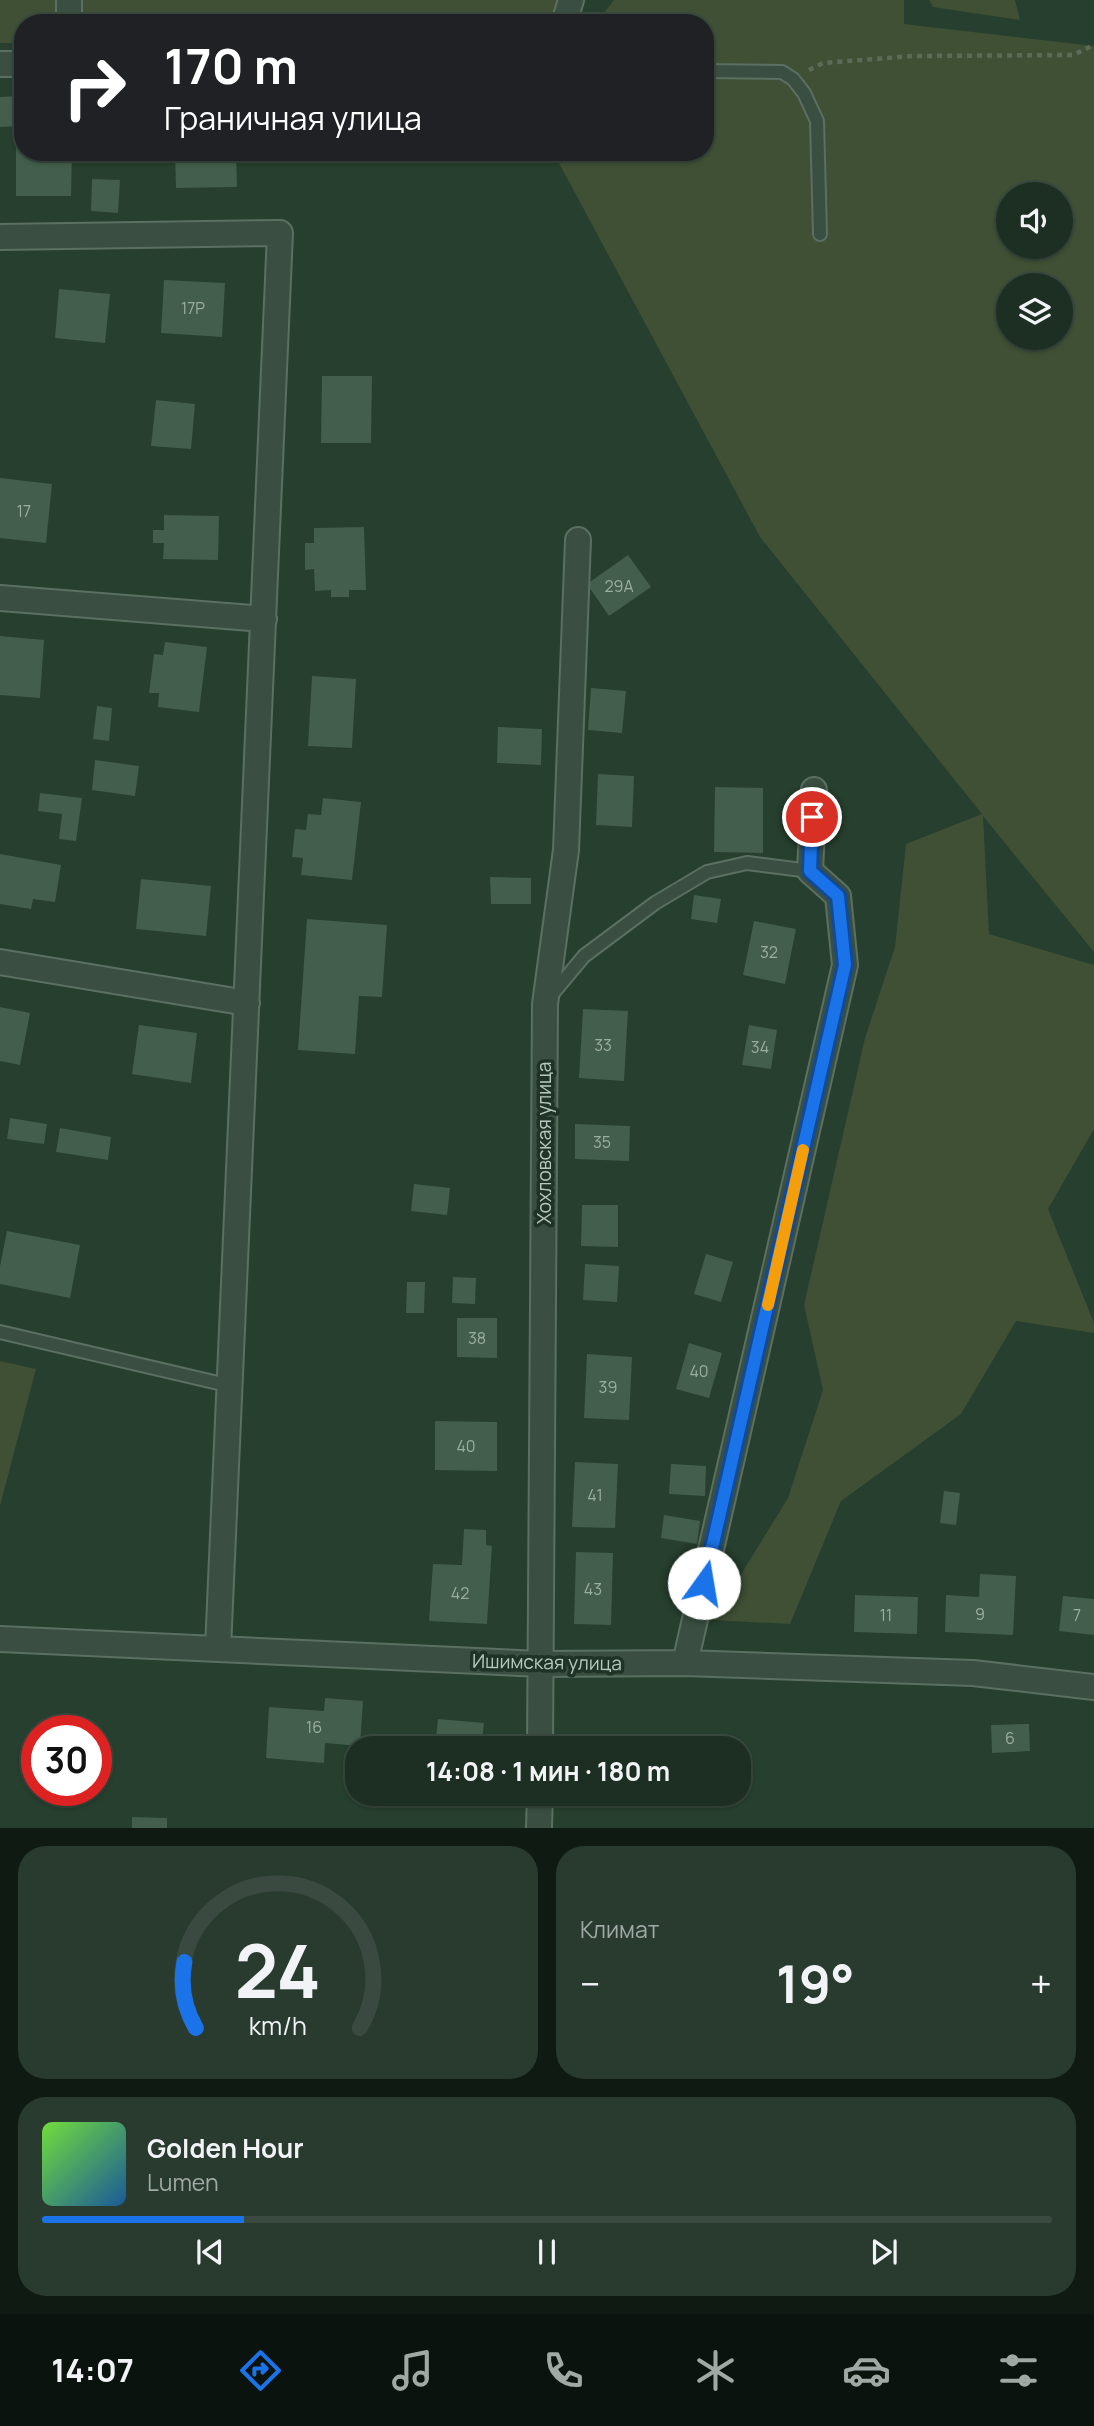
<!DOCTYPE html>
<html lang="ru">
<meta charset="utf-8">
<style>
body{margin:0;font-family:Manrope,sans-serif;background:#293b2f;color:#f1f3f6;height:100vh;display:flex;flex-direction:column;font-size:26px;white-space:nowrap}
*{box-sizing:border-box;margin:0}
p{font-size:23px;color:#a0a9a5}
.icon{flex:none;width:38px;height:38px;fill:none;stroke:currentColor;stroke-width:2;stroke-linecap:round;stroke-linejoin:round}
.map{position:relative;height:1828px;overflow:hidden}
.sheet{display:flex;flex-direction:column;gap:18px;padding:18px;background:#0f1a13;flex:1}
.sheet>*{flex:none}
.banner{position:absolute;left:14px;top:14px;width:700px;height:147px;border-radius:28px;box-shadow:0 2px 5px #0004,0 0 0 2px #3a4a40;background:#202124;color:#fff;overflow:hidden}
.fabs{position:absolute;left:996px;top:182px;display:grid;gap:14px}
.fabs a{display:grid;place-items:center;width:77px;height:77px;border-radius:50%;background:#1c2f22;box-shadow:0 2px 5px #0004,0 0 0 2px #3a4a40;font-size:35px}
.speed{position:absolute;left:21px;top:1715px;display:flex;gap:14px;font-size:35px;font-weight:700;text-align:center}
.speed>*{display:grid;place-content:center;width:91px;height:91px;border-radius:50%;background:#1c2f22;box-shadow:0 2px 5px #0004,0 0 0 2px #3a4a40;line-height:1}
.speed .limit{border:10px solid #d22;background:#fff;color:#111}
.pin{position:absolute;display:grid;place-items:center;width:60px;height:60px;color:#fff;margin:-30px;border:4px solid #fff;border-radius:50%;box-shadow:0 2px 7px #0007}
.me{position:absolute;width:77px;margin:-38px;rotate:13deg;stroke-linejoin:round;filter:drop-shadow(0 0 5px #0008)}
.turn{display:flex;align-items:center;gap:24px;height:147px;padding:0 35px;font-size:32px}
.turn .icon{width:91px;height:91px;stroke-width:2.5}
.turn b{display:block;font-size:49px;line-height:60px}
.big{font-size:52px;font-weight:700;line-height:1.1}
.sheet .tile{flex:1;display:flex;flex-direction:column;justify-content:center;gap:10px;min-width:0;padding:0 24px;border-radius:28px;background:#293b2f}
.sheet .dial{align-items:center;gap:0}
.dial svg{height:182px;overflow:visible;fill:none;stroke:#3a4a40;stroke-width:7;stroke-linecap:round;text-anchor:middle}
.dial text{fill:#f1f3f6;stroke:none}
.song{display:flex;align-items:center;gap:21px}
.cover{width:84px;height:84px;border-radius:10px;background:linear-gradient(135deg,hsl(100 70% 55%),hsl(210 70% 35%))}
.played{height:7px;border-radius:4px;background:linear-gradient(90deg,#1a73e8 20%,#3a4a40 20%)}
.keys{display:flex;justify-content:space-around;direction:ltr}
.heat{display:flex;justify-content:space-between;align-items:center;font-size:38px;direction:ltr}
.sheet .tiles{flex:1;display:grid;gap:18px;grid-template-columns:1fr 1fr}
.tile:last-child{grid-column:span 2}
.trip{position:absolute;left:345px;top:1736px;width:406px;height:70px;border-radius:28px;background:#1c2f22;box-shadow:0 2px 5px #0004,0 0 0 2px #3a4a40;font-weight:700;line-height:70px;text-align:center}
.menu{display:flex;height:112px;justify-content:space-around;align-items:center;background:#0b130e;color:#a0a9a5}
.menu .icon{width:49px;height:49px}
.menu .current{color:#1a73e8}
.menu b{font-size:32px;color:#f1f3f6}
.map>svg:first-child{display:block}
.green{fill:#3f5035;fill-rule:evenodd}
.building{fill:#435e4c}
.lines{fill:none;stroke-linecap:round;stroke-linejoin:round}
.lane-casing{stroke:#5b6f62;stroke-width:16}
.street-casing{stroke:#5b6f62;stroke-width:28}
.path{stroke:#5a6c58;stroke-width:4.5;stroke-dasharray:5 5;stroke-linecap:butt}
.lane{stroke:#3a4f41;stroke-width:12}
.street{stroke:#3a4f41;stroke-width:24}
.route-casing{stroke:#114b97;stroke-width:18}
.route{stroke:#1a73e8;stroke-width:12}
.slow{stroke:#f59e0b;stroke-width:12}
.labels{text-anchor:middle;stroke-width:7;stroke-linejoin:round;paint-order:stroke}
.number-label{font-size:16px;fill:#9aaea2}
.street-label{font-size:19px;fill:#b7c9be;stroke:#1f3426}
</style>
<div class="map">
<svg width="1094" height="1828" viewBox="0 0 1094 1828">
<rect width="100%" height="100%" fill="#263f2e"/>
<path class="green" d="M 0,0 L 570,0 L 560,23 L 23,23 L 23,43 L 0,43 Z
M 614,0 L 904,0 L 904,24 L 1094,46 L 1094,952 L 983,816 L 989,934 L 1094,965 L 1094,1129 L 1048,1209 L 1094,1323 L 1094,1333 L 1016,1321 L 961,1414 L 841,1501 L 790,1624 L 713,1620 L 788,1498 L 823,1390 L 804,1305 L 865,1038 L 895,947 L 906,844 L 982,814 L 760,537 L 553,152 L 705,152 L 705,23 L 596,23 ZM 1008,194 L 1060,194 L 1060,247 L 1008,247 ZM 1008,285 L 1060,285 L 1060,338 L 1008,338 Z
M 929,0 L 1015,0 L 1020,20 L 933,7 Z
M 0,1361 L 36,1369 L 0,1506 Z"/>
<path class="building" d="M 20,96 L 21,126 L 0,127 L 0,97 Z
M 16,142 L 23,142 L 23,152 L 72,152 L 71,196 L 16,196 Z
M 175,152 L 236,152 L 237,187 L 176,188 Z
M 92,179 L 120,180 L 118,213 L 91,211 Z
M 164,280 L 225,283 L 222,337 L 161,333 Z
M 59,289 L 110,294 L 105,343 L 55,338 Z
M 322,376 L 372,376 L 371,443 L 321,443 Z
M 156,400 L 195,404 L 191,449 L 151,446 Z
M 0,478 L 52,484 L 46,543 L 0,538 Z
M 164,515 L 219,516 L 218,560 L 163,559 L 164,543 L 153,543 L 153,530 L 164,530 Z
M 364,527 L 366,590 L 349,590 L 349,597 L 331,597 L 331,590 L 315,591 L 314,569 L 305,570 L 305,543 L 314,543 L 314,528 Z
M 628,555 L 651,587 L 609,616 L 587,584 Z
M 0,636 L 44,640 L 40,698 L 0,695 Z
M 165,642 L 207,647 L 199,712 L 158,707 L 159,693 L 149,693 L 154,654 L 163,655 Z
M 312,676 L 356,679 L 352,748 L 308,746 Z
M 591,688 L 626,691 L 622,733 L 588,730 Z
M 97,706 L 112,708 L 109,741 L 93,739 Z
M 498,727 L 542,729 L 541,765 L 497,763 Z
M 95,760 L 139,766 L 135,796 L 92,790 Z
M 598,774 L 634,776 L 632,827 L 596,825 Z
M 715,787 L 763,788 L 763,853 L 714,852 Z
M 40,793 L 82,798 L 76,841 L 59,839 L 62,814 L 38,811 Z
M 323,798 L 361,802 L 352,880 L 301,875 L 303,858 L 292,857 L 295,829 L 306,830 L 308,814 L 321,815 Z
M 0,854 L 61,865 L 55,902 L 33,899 L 31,909 L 0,904 Z
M 490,877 L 531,878 L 531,904 L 491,904 Z
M 141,879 L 211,886 L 206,936 L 136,929 Z
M 694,895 L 721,899 L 717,923 L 691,919 Z
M 307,919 L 387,925 L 382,997 L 359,996 L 355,1054 L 298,1050 Z
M 754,921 L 796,929 L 785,984 L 743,975 Z
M 0,1007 L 30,1013 L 20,1065 L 0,1061 Z
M 583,1009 L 628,1011 L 624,1081 L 579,1078 Z
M 139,1025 L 197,1033 L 191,1083 L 132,1074 Z
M 749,1025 L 777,1030 L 771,1069 L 742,1065 Z
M 10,1118 L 47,1124 L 44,1144 L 7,1139 Z
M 575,1124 L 630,1126 L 629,1161 L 575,1159 Z
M 60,1128 L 111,1137 L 108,1160 L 56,1152 Z
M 414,1184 L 450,1188 L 447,1215 L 411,1211 Z
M 582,1205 L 618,1205 L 618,1247 L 581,1246 Z
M 7,1231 L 80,1245 L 70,1298 L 0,1284 L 0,1266 Z
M 706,1254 L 733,1262 L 721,1302 L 694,1294 Z
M 585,1264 L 619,1266 L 617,1302 L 583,1300 Z
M 453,1277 L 476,1278 L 475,1304 L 452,1303 Z
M 407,1282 L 425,1282 L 424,1313 L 406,1313 Z
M 457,1318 L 497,1318 L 497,1358 L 457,1357 Z
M 689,1343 L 722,1353 L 709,1398 L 676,1389 Z
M 587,1354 L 632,1357 L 629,1420 L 584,1418 Z
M 435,1421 L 497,1422 L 497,1471 L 435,1470 Z
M 575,1462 L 618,1464 L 615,1528 L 572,1527 Z
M 671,1464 L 706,1466 L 705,1496 L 669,1494 Z
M 944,1491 L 960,1493 L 956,1525 L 940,1523 Z
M 664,1515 L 700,1521 L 697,1544 L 661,1538 Z
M 464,1529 L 486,1530 L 486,1545 L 492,1546 L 487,1624 L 429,1621 L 433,1564 L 462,1565 Z
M 576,1552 L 613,1553 L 611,1625 L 574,1624 Z
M 980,1574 L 1016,1576 L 1013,1635 L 945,1632 L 946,1595 L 979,1597 Z
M 855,1595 L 918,1597 L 917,1634 L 854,1632 Z
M 1063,1596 L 1094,1599 L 1094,1635 L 1059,1631 Z
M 325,1698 L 363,1701 L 360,1746 L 325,1743 L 324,1763 L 266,1758 L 269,1707 L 324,1711 Z
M 438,1719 L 484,1723 L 481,1748 L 435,1748 Z
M 1029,1724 L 1030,1751 L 992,1753 L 991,1725 Z
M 132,1817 L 167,1818 L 167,1828 L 132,1828 Z"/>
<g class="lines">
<g class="lane-casing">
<path id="lane" d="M 705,71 L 782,72 L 793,79 L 804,93 L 817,121 L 820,234
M 549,998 L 584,956 L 655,903 L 707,872 L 747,863 L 810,871
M 0,1332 L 231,1386"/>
</g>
<g class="street-casing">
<path id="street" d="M 69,23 L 69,0
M 564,23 L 571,0
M 0,64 L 23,64
M 0,237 L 280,233 L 218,1649
M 0,598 L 264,619
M 0,962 L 247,1003
M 0,1639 L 541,1664 L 685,1663 L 973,1673 L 1094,1687
M 685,1663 L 845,965 L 838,896 L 810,871 L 814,790
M 540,1748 L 545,1004 L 566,850 L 578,540
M 539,1828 L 540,1794"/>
</g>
<path class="path" d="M 809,70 L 823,63 L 913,56 L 1073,55 L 1094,45"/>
<use href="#lane" class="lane"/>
<use href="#street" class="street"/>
</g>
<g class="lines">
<g class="route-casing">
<path id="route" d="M 704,1583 L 845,965 L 838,896 L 810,871 L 812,817"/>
</g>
<use href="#route" class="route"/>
<path class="slow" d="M 768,1305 L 803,1150"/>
</g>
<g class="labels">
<g class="number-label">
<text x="193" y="314">17Р</text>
<text x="24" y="517">17</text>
<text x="619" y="592">29А</text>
<text x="769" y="958">32</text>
<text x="603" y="1051">33</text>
<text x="760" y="1053">34</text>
<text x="602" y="1148">35</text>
<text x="477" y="1344">38</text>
<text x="699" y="1377">40</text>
<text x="608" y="1393">39</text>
<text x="466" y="1452">40</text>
<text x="595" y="1501">41</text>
<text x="593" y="1595">43</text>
<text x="460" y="1599">42</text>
<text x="980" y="1620">9</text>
<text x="886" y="1621">11</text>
<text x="1077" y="1621">7</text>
<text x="314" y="1733">16</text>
<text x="1010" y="1744">6</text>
</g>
<g class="street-label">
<text transform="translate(544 1143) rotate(-90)" y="7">Хохловская улица</text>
<text transform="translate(547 1662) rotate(1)" y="7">Ишимская улица</text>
</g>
</g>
</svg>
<div class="fabs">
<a><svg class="icon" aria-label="sound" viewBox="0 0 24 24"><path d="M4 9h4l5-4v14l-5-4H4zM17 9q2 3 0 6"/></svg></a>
<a><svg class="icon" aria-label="layers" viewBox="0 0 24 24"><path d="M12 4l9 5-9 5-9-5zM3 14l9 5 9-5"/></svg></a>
</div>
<div class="speed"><div class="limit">30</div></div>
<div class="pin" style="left:812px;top:817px;background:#d93025"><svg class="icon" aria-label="arrive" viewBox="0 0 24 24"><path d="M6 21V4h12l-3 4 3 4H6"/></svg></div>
<svg class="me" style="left:704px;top:1583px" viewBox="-20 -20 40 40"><circle r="19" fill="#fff"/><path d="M0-13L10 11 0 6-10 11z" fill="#1a73e8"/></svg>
<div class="trip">14:08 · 1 мин · 180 m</div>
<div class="banner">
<div class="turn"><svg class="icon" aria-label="right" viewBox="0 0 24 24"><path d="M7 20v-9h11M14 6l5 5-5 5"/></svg><div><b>170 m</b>Граничная улица</div></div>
</div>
</div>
<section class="sheet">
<div class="tiles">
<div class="tile dial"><svg viewBox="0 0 100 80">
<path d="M14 69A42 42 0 1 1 86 69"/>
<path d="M14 69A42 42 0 0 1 9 40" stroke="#1a73e8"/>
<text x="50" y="56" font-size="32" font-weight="700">24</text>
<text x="50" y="72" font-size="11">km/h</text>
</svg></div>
<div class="tile"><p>Климат</p>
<div class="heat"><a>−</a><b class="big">19°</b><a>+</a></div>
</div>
<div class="tile">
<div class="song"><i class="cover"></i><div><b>Golden Hour</b><p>Lumen</p></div></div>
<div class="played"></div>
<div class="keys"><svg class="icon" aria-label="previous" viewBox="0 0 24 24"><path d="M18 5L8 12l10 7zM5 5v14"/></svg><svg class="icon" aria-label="pause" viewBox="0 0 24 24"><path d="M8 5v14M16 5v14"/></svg><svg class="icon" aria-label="next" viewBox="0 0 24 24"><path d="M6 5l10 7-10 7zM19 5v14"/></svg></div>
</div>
</div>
</section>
<nav class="menu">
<b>14:07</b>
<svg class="icon current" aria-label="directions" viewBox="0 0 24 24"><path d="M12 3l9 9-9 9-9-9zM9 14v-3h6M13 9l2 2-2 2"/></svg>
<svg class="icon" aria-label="music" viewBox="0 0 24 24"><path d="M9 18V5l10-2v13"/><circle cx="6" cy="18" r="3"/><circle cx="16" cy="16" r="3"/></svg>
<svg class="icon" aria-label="phone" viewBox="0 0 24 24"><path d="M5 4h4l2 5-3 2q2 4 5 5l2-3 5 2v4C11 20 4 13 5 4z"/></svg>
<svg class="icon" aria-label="climate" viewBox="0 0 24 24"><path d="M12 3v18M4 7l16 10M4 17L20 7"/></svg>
<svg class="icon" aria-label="car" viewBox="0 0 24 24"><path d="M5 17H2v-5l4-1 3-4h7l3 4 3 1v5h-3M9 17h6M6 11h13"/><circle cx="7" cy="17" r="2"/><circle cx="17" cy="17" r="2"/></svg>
<svg class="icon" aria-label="filters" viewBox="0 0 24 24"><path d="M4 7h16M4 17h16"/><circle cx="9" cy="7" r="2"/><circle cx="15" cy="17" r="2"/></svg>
</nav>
